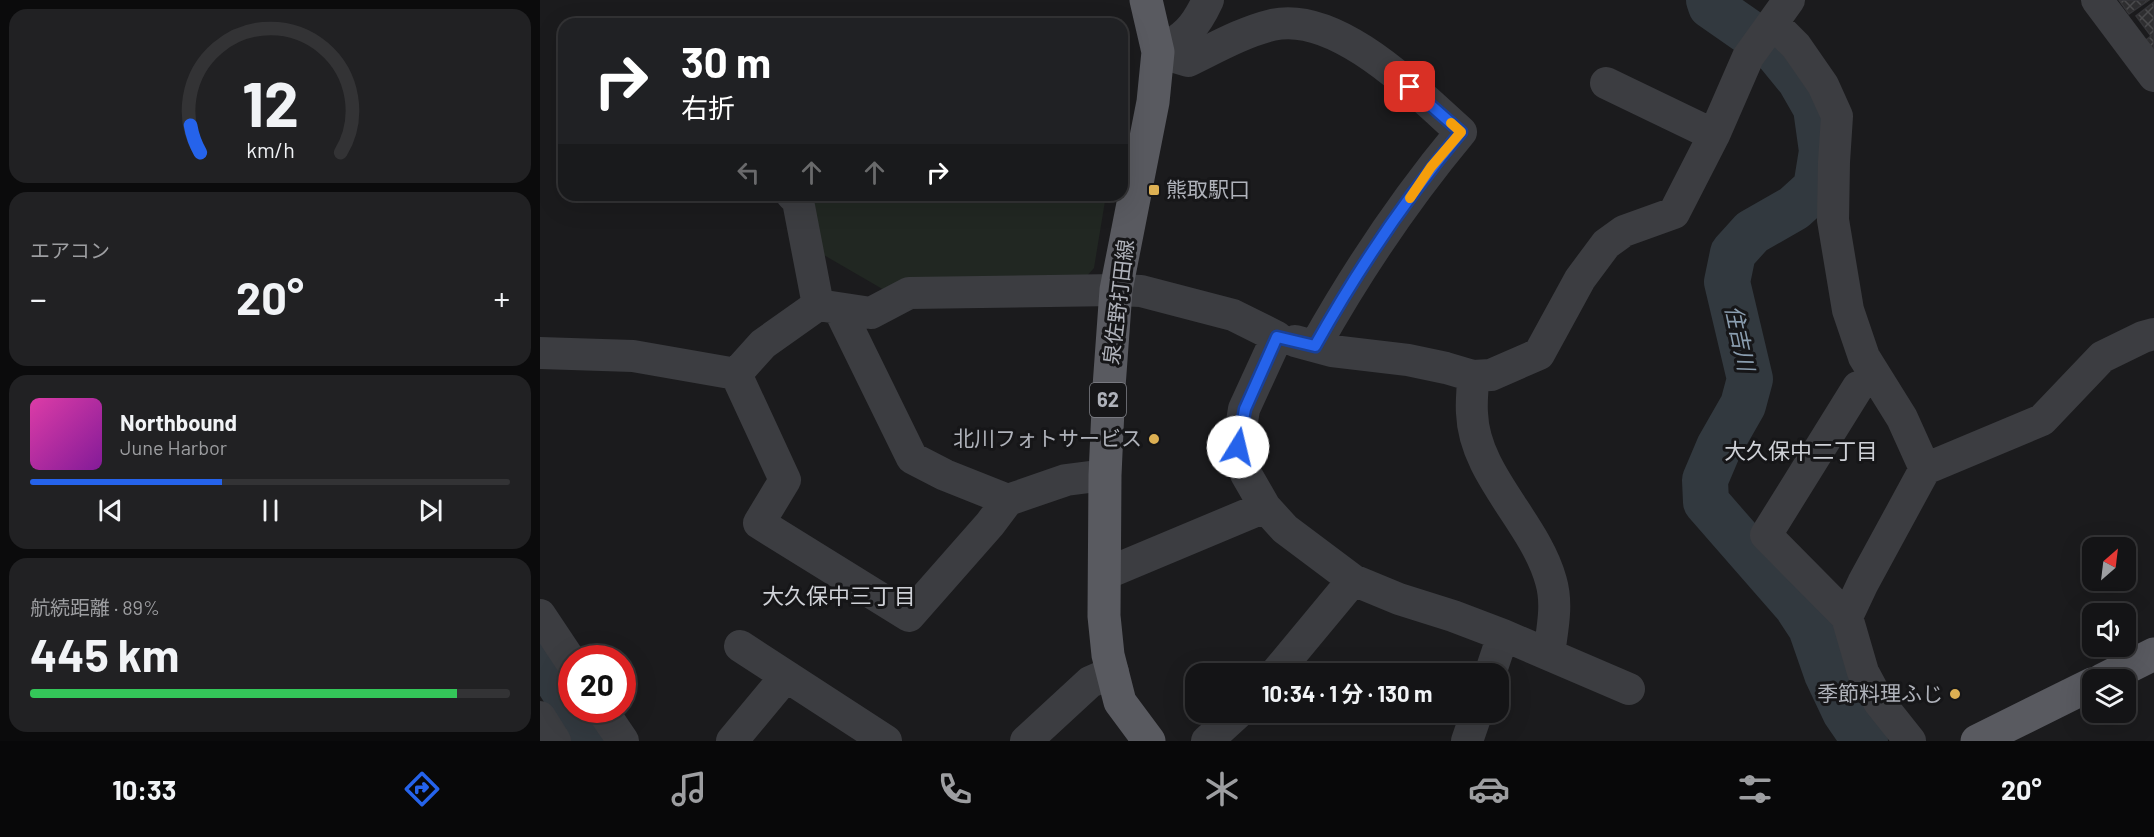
<!DOCTYPE html>
<html lang="ja">
<meta charset="utf-8">
<style>
body{margin:0;font-family:Barlow,"Noto Sans JP",sans-serif;background:#212123;color:#f1f3f6;height:100vh;display:flex;flex-direction:column;font-size:22px;white-space:nowrap}
*{box-sizing:border-box;margin:0}
p{font-size:20px;color:#9d9ea1}
.icon{flex:none;width:33px;height:33px;fill:none;stroke:currentColor;stroke-width:2;stroke-linecap:round;stroke-linejoin:round}
.map{position:relative;flex:1;overflow:hidden}
.drawer{display:flex;flex-direction:column;gap:9px;padding:9px;background:#0b0b0c;width:540px}
.drawer>*{flex:none}
.hud{position:absolute;left:18px;top:18px;width:570px;height:183px;border-radius:18px;box-shadow:0 6px 24px #0002,0 0 0 2px #333335;background:#202124;color:#fff;overflow:hidden}
.needle{width:39px;rotate:28deg}
.controls{position:absolute;left:1542px;top:537px;display:grid;gap:12px}
.controls a{display:grid;place-items:center;width:54px;height:54px;border-radius:12px;background:#141416;box-shadow:0 6px 24px #0002,0 0 0 2px #333335;font-size:30px}
.speed{position:absolute;left:18px;top:645px;display:flex;gap:12px;font-size:30px;font-weight:700;text-align:center}
.speed>*{display:grid;place-content:center;width:78px;height:78px;border-radius:50%;background:#141416;box-shadow:0 6px 24px #0002,0 0 0 2px #333335;line-height:1}
.speed .limit{border:9px solid #d22;background:#fff;color:#111}
.pin{position:absolute;display:grid;place-items:center;width:51px;height:51px;color:#fff;margin:-26px;border-radius:12px;box-shadow:0 3px 9px #0006}
.me{position:absolute;width:66px;margin:-33px;rotate:9deg;stroke-linejoin:round;filter:drop-shadow(0 0 4px #0008)}
.turn{display:flex;align-items:center;gap:21px;height:126px;padding:0 24px;font-size:27px}
.turn .icon{width:78px;height:78px;stroke-width:2.5}
.turn b{display:block;font-size:42px;line-height:51px}
.lanes{display:flex;align-items:center;height:57px;padding:0 24px;background:#0003;justify-content:center;gap:30px;direction:ltr}
.lanes .off{opacity:.35}
.big{font-size:45px;font-weight:700;line-height:1.1}
.drawer .tile{flex:1;display:flex;flex-direction:column;justify-content:center;gap:9px;min-width:0;padding:0 21px;border-radius:18px;background:#212123}
.drawer .dial{align-items:center;gap:0}
.dial svg{height:156px;overflow:visible;fill:none;stroke:#333335;stroke-width:7;stroke-linecap:round;text-anchor:middle}
.dial text{fill:#f1f3f6;stroke:none}
.song{display:flex;align-items:center;gap:18px}
.cover{width:72px;height:72px;border-radius:9px;background:linear-gradient(135deg,hsl(320 70% 55%),hsl(290 70% 35%))}
.played{height:6px;border-radius:3px;background:linear-gradient(90deg,#2563eb 40%,#333335 40%)}
.keys{display:flex;justify-content:space-around;direction:ltr}
.heat{display:flex;justify-content:space-between;align-items:center;font-size:33px;direction:ltr}
.charge{height:9px;border-radius:4px;background:linear-gradient(90deg,#34c759 89%,#333335 0)}
.trip{position:absolute;left:645px;top:663px;width:324px;height:60px;border-radius:18px;background:#141416;box-shadow:0 6px 24px #0002,0 0 0 2px #333335;font-weight:700;line-height:60px;text-align:center}
.dock{display:flex;height:96px;justify-content:space-around;align-items:center;background:#080809;color:#9d9ea1}
.dock .icon{width:42px;height:42px}
.dock .on{color:#2563eb}
.dock b{font-size:27px;color:#f1f3f6}
main{display:flex;flex:1;min-height:0}
.map>svg:first-child{display:block}
.park{fill:#212722}
.lines{fill:none;stroke-linecap:round;stroke-linejoin:round}
.river{stroke:#32393f;stroke-width:46}
.building{fill:url(#building-cross-hatch);stroke:#353538;stroke-width:1.5}
.minor{stroke:#3c3d41;stroke-width:32}
.major{stroke:#595a60;stroke-width:33}
.route-casing{stroke:#184099;stroke-width:15}
.route{stroke:#2563eb;stroke-width:10}
.slow{stroke:#f59e0b;stroke-width:10}
.poi-dot{fill:#ddb053;stroke:#161618;stroke-width:2}
.labels{text-anchor:middle;stroke-width:6;stroke-linejoin:round;paint-order:stroke}
.shield{fill:#161618;stroke:#818389;stroke-width:1.5}
.shield-label{font-size:20px;font-weight:bold;fill:#afb2ba}
.poi-label{font-size:21px;fill:#afb2ba;stroke:#161618;text-anchor:end}
.street-label{font-size:21px;fill:#afb2ba;stroke:#161618}
.water-label{font-size:22px;font-style:italic;fill:#8b9eb0;stroke:#161618}
.neighbourhood-label{font-size:22px;fill:#cfd1d7;stroke:#161618}
</style>
<main>
<section class="drawer">
<div class="tile dial"><svg viewBox="0 0 100 80">
<path d="M14 69A42 42 0 1 1 86 69"/>
<path d="M14 69A42 42 0 0 1 9 55" stroke="#2563eb"/>
<text x="50" y="56" font-size="32" font-weight="700">12</text>
<text x="50" y="72" font-size="11">km/h</text>
</svg></div>
<div class="tile"><p>エアコン</p>
<div class="heat"><a>−</a><b class="big">20°</b><a>+</a></div>
</div>
<div class="tile">
<div class="song"><i class="cover"></i><div><b>Northbound</b><p>June Harbor</p></div></div>
<div class="played"></div>
<div class="keys"><svg class="icon" aria-label="previous" viewBox="0 0 24 24"><path d="M18 5L8 12l10 7zM5 5v14"/></svg><svg class="icon" aria-label="pause" viewBox="0 0 24 24"><path d="M8 5v14M16 5v14"/></svg><svg class="icon" aria-label="next" viewBox="0 0 24 24"><path d="M6 5l10 7-10 7zM19 5v14"/></svg></div>
</div>
<div class="tile"><p>航続距離 · 89%</p><b class="big">445 km</b><div class="charge"></div></div>
</section>
<div class="map">
<svg width="1614" height="741" viewBox="0 0 1614 741">
<defs>
<pattern id="building-cross-hatch" width="8" height="8" patternUnits="userSpaceOnUse" patternTransform="scale(1.5)"><rect width="8" height="8" fill="#2e2e30"/><path d="M0 0l8 8M0 8l8-8" fill="none" stroke="#4a4a4c"/></pattern>
</defs>
<rect width="100%" height="100%" fill="#1b1b1d"/>
<path class="park" d="M 258,195 L 566,195 L 554,268 L 539,285 L 351,294 L 270,247 Z"/>
<g class="lines">
<path class="river" d="M 1169,0 L 1171,6 L 1237,52 L 1260,80 L 1276,108 L 1282,151 L 1276,188 L 1254,208 L 1212,232 L 1193,253 L 1187,282 L 1210,379 L 1203,405 L 1179,447 L 1165,480 L 1166,502 L 1256,605 L 1271,628 L 1287,674 L 1305,712 L 1325,741
M 0,653 L 32,703
M 36,710 L 53,741"/>
</g>
<path class="building" d="M 1579,0 L 1609,0 L 1589,14 Z
M 1614,2 L 1614,51 L 1606,40 L 1611,36 L 1596,16 Z"/>
<g class="lines">
<path class="minor" d="M 1557,0 L 1614,76
M 1233,23 L 1256,46 L 1283,85 L 1297,116 L 1294,162 L 1293,220 L 1308,310 L 1324,357 L 1362,418 L 1385,469
M 618,52 L 648,61 C 675,48 703,32 732,25 C 797,10 876,92 921,132 C 866,198 817,271 775,346
M 618,52 C 645,38 655,28 668,0
M 1066,83 L 1174,135 L 1208,57 L 1249,0
M 252,195 L 258,201 L 278,305
M 299,309 L 372,458 L 405,475 L 468,500
M 755,341 L 792,351 L 868,360 L 906,368 L 933,376
M 0,353 L 93,356 L 196,374
M 196,374 L 223,344 L 278,305 L 331,313 L 369,293 L 576,290 L 601,291 L 693,315 L 737,337 L 704,409 L 698,447 L 706,474 L 725,507
M 196,374 L 245,480 L 219,523 L 369,616 L 450,524 L 468,500 L 526,480 L 565,475
M 565,574 L 725,507 L 745,529 L 813,580 L 859,599 L 913,616 L 963,635 L 1089,689
M 0,615 L 32,663
M 1307,617 L 1226,535 L 1318,387
M 200,646 L 346,741
M 1009,654 C 1012,630 1018,605 1011,581 C 995,522 934,475 932,413 C 931,401 933,388 933,376 L 951,375 L 999,354 L 1040,279 L 1066,244 L 1084,231 L 1134,213 L 1174,135
M 735,674 L 813,580
M 950,674 L 963,635
M 62,710 L 83,741
M 0,717 L 15,741
M 192,741 L 246,676
M 486,741 L 550,682 L 573,672
M 667,741 L 699,712
M 927,741 L 937,712
M 1370,741 L 1339,702 L 1323,672 L 1307,617 L 1323,583 L 1385,469 L 1502,420 L 1562,357 L 1603,337 L 1614,334"/>
<path class="major" d="M 606,0 L 618,52 L 613,102 L 576,290 L 569,387 L 565,475 L 564,616 L 568,655 L 580,702 L 609,741
M 1562,680 L 1614,654
M 1437,741 L 1552,684"/>
</g>
<g class="lines">
<g class="route-casing">
<path id="route" d="M 698,447 L 705,409 L 737,337 L 775,346 C 817,271 866,198 921,132 L 870,87"/>
</g>
<use href="#route" class="route"/>
<path class="slow" d="M 870,198 L 891,167 L 921,132 L 911,123"/>
</g>
<g class="poi-dot">
<rect x="608" y="184" width="12" height="12" rx="3"/>
<circle cx="614" cy="439" r="6"/>
<circle cx="1415" cy="694" r="6"/>
</g>
<g class="labels">
<rect class="shield" x="550" y="383" width="36" height="34" rx="4.5"/>
<g class="shield-label">
<text x="568" y="407">62</text>
</g>
<g class="poi-label">
<text x="626" y="197" text-anchor="start">熊取駅口</text>
<text x="602" y="446">北川フォトサービス</text>
<text x="1403" y="701">季節料理ふじ</text>
</g>
<g class="street-label">
<text transform="translate(579 302) rotate(-83)" y="7">泉佐野打田線</text>
</g>
<g class="water-label">
<text transform="translate(1200 338) rotate(78)" y="8">住吉川</text>
</g>
<g class="neighbourhood-label">
<text x="1261" y="459">大久保中二丁目</text>
<text x="299" y="604">大久保中三丁目</text>
</g>
</g>
</svg>
<div class="controls">
<a><svg class="needle" viewBox="-14 -14 28 28"><path d="M0-13l5 13h-10z" fill="#e53935"/><path d="M0 13l5-13h-10z" fill="#9d9ea1"/></svg></a>
<a><svg class="icon" aria-label="sound" viewBox="0 0 24 24"><path d="M4 9h4l5-4v14l-5-4H4zM17 9q2 3 0 6"/></svg></a>
<a><svg class="icon" aria-label="layers" viewBox="0 0 24 24"><path d="M12 4l9 5-9 5-9-5zM3 14l9 5 9-5"/></svg></a>
</div>
<div class="speed"><div class="limit">20</div></div>
<div class="pin" style="left:870px;top:87px;background:#d93025"><svg class="icon" aria-label="arrive" viewBox="0 0 24 24"><path d="M6 21V4h12l-3 4 3 4H6"/></svg></div>
<svg class="me" style="left:698px;top:447px" viewBox="-20 -20 40 40"><circle r="19" fill="#fff"/><path d="M0-13L10 11 0 6-10 11z" fill="#2563eb"/></svg>
<div class="trip">10:34 · 1 分 · 130 m</div>
<div class="hud">
<div class="turn"><svg class="icon" aria-label="right" viewBox="0 0 24 24"><path d="M7 20v-9h11M14 6l5 5-5 5"/></svg><div><b>30 m</b>右折</div></div>
<div class="lanes"><svg class="icon off" aria-label="left" viewBox="0 0 24 24"><path d="M17 20v-9H6M10 6l-5 5 5 5"/></svg><svg class="icon off" aria-label="ahead" viewBox="0 0 24 24"><path d="M12 20V5M6 11l6-6 6 6"/></svg><svg class="icon off" aria-label="ahead" viewBox="0 0 24 24"><path d="M12 20V5M6 11l6-6 6 6"/></svg><svg class="icon" aria-label="right" viewBox="0 0 24 24"><path d="M7 20v-9h11M14 6l5 5-5 5"/></svg></div>
</div>
</div>
</main>
<nav class="dock">
<b>10:33</b>
<svg class="icon on" aria-label="directions" viewBox="0 0 24 24"><path d="M12 3l9 9-9 9-9-9zM9 14v-3h6M13 9l2 2-2 2"/></svg>
<svg class="icon" aria-label="music" viewBox="0 0 24 24"><path d="M9 18V5l10-2v13"/><circle cx="6" cy="18" r="3"/><circle cx="16" cy="16" r="3"/></svg>
<svg class="icon" aria-label="phone" viewBox="0 0 24 24"><path d="M5 4h4l2 5-3 2q2 4 5 5l2-3 5 2v4C11 20 4 13 5 4z"/></svg>
<svg class="icon" aria-label="climate" viewBox="0 0 24 24"><path d="M12 3v18M4 7l16 10M4 17L20 7"/></svg>
<svg class="icon" aria-label="car" viewBox="0 0 24 24"><path d="M5 17H2v-5l4-1 3-4h7l3 4 3 1v5h-3M9 17h6M6 11h13"/><circle cx="7" cy="17" r="2"/><circle cx="17" cy="17" r="2"/></svg>
<svg class="icon" aria-label="filters" viewBox="0 0 24 24"><path d="M4 7h16M4 17h16"/><circle cx="9" cy="7" r="2"/><circle cx="15" cy="17" r="2"/></svg>
<b>20°</b>
</nav>
